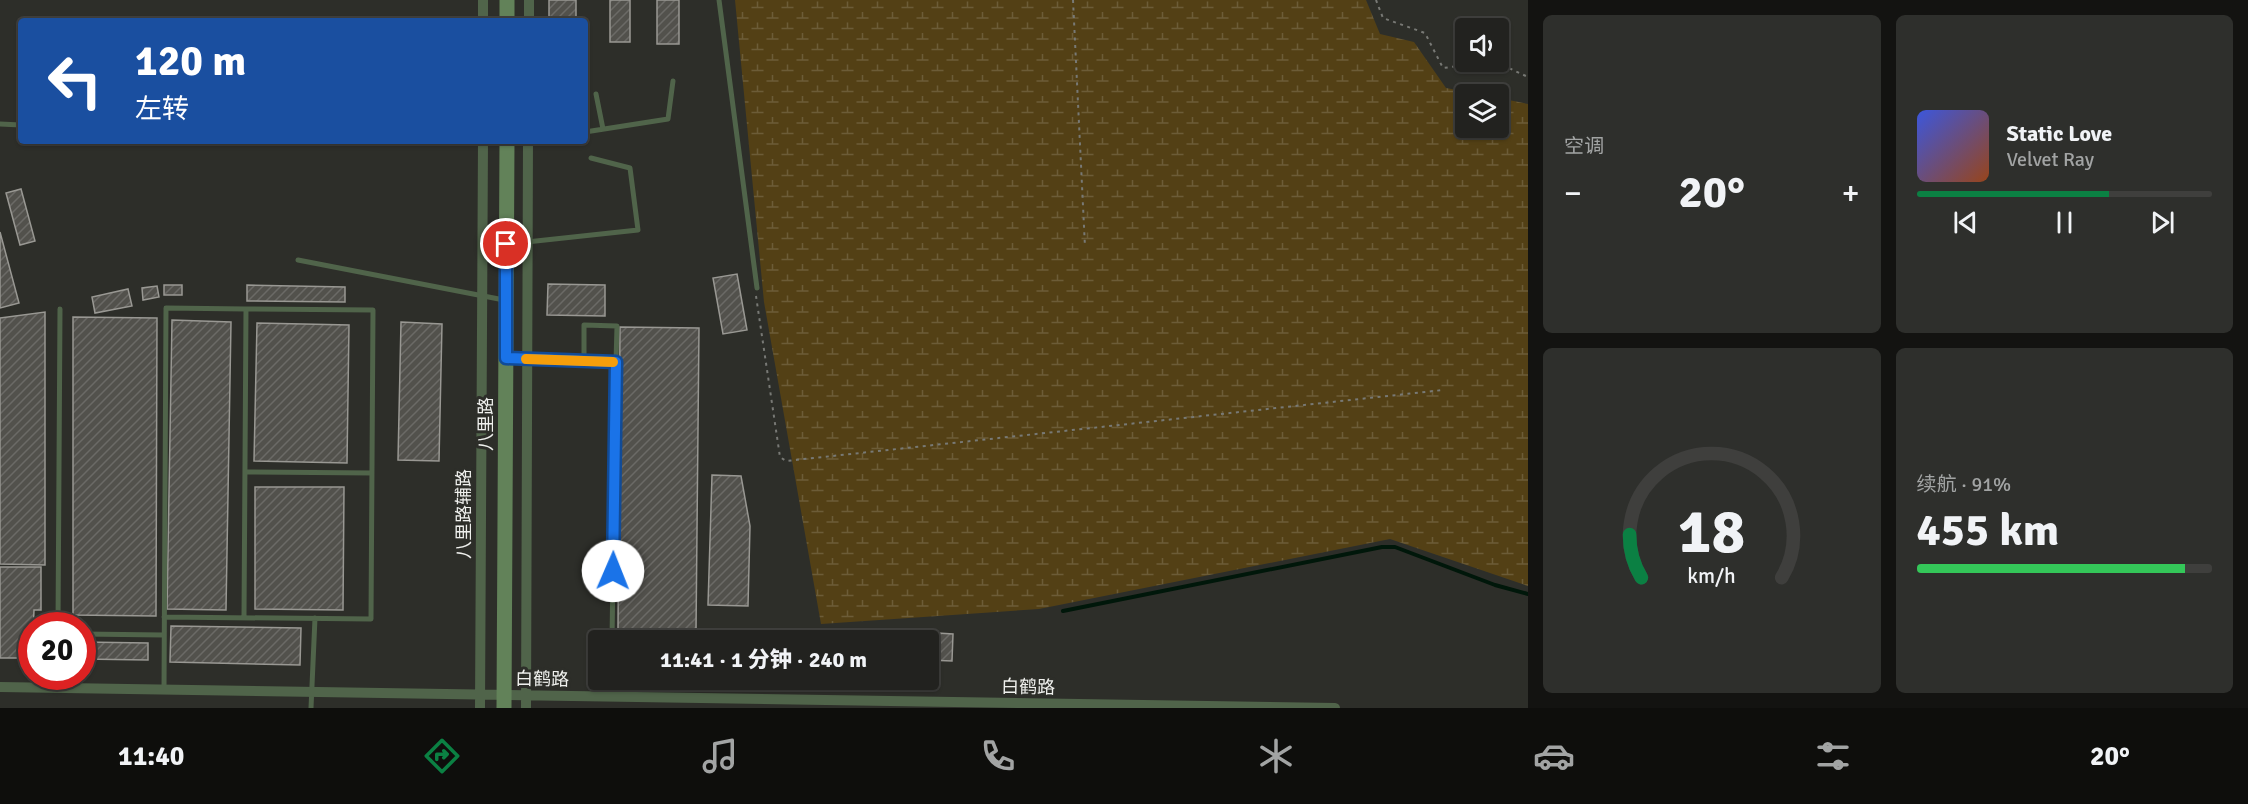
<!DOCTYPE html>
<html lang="zh">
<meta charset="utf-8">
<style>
body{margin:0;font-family:Signika,"Noto Sans SC",sans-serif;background:#2e2f2c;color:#f1f3f6;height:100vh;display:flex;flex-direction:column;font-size:22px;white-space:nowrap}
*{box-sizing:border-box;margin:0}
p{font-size:20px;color:#a2a4a4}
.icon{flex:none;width:33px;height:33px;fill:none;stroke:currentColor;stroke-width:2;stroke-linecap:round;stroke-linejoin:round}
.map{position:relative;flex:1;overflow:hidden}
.panel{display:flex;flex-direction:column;gap:15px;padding:15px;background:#131311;width:720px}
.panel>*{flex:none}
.top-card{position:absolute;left:18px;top:18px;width:570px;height:126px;border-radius:6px;box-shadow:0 2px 4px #0004,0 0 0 2px #3f3f3d;background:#1a4fa0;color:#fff;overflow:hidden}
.tools{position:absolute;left:1455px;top:18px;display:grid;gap:12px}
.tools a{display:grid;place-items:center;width:54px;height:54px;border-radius:6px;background:#22221f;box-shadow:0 2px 4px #0004,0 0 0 2px #3f3f3d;font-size:30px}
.speed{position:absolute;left:18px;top:612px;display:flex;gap:12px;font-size:30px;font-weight:700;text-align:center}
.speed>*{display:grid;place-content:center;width:78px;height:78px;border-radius:50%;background:#22221f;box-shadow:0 2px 4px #0004,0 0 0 2px #3f3f3d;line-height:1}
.speed .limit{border:9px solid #d22;background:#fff;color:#111}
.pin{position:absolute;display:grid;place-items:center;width:51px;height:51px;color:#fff;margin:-26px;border:3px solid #fff;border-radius:50%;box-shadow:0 2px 6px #0007}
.me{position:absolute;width:66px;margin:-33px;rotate:1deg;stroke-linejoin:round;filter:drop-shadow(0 0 4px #0008)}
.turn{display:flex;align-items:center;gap:21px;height:126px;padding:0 18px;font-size:27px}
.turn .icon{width:78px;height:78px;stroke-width:2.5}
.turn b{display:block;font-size:42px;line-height:51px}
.big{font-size:45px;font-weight:800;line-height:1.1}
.panel .tile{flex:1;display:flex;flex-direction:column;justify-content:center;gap:9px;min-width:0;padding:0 21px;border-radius:9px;background:#2e2f2c}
.panel .dial{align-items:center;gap:0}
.dial svg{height:156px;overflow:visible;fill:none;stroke:#3f3f3d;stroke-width:7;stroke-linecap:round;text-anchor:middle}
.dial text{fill:#f1f3f6;stroke:none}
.song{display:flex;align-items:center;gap:18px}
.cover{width:72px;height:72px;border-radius:9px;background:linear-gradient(135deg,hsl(230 70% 55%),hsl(20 70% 35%))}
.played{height:6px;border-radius:3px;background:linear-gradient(90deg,#0b8043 65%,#3f3f3d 65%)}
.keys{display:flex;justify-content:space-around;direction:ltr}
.heat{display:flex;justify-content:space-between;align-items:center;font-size:33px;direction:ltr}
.charge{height:9px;border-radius:4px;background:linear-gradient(90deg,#34c759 91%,#3f3f3d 0)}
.panel .tiles{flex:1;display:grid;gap:15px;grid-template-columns:repeat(2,1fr)}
.trip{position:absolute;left:588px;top:630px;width:351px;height:60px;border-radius:6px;background:#22221f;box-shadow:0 2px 4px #0004,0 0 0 2px #3f3f3d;font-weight:800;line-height:60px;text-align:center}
.menu{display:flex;height:96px;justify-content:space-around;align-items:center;background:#0e0e0c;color:#a2a4a4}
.menu .icon{width:42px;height:42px}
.menu .active{color:#0b8043}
.menu b{font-size:27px;color:#f1f3f6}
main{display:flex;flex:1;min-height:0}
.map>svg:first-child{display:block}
.wetland{fill:url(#wetland-marsh)}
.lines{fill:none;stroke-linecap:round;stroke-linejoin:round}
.stream{stroke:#00170a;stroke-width:4}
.building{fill:url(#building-hatch);stroke:#999893;stroke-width:1.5}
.path{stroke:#787975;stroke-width:2;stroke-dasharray:3 4.5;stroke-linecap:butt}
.lane{stroke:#50644a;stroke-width:5}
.street{stroke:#50644a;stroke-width:10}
.secondary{stroke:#628259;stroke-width:15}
.route-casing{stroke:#114b97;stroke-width:15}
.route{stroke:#1a73e8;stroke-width:10}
.slow{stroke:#f59e0b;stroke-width:10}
.labels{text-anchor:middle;stroke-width:6;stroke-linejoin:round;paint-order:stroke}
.street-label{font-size:18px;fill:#eff0ed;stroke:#2d2e29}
</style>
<main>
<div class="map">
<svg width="1528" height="708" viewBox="0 0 1528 708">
<defs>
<pattern id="wetland-marsh" width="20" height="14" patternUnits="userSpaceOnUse" patternTransform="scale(1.5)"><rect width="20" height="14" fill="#534015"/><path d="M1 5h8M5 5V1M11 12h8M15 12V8" fill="none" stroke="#6c5c37"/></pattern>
<pattern id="building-hatch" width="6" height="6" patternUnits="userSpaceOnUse" patternTransform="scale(1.5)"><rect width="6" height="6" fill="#52514c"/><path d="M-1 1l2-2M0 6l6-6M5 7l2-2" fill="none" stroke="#6b6a66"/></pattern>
</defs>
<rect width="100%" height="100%" fill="#2d2e29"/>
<path class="wetland" d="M 735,0 L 1366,0 L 1380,34 L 1414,42 L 1446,88 L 1479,94 L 1466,94 L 1466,128 L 1498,128 L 1499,98 L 1528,104 L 1528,586 L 1390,539 L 1039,609 L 821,624 L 764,302 Z"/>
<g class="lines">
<path class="stream" d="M 1063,611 L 1382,547 L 1395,547 L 1495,585 L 1528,594"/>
</g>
<path class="building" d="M 549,0 L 576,0 L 576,21 L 549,21 Z
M 610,0 L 630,0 L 630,42 L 610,42 Z
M 657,0 L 679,0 L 679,44 L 657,44 Z
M 21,189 L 35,241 L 20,245 L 6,193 Z
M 0,232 L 19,303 L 0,308 Z
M 737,274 L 747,330 L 723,334 L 713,278 Z
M 548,284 L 605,285 L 605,316 L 547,315 Z
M 164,285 L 182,285 L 182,295 L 164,295 Z
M 247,285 L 345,287 L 345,302 L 247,301 Z
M 157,286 L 159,297 L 143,300 L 142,288 Z
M 128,289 L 132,306 L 95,313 L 92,297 Z
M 45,312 L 45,565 L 0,564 L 0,318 Z
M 73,317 L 157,318 L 156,616 L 73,615 Z
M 172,320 L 231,322 L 226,610 L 167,609 Z
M 401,322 L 442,324 L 439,461 L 398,460 Z
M 257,323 L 349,325 L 347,463 L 254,461 Z
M 620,327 L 699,328 L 696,632 L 618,631 Z
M 712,475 L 741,476 L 750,526 L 748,606 L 708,605 Z
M 255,487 L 344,487 L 343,610 L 255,609 Z
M 0,567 L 41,567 L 41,610 L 34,610 L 32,658 L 0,658 Z
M 171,626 L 301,628 L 300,665 L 170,662 Z
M 905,631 L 953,634 L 952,661 L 928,660 L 928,640 L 904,640 Z
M 82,642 L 148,643 L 148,660 L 82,659 Z"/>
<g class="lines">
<path class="path" d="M 1073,0 L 1085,247
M 1376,0 L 1383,18 L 1425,33 L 1443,68 L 1489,62
M 1496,62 L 1528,77
M 756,296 L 780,457 L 786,461 L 1443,390"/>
<path class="lane" d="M 719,0 L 757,288
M 596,94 L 603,129
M 0,124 L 21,125
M 585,132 L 668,119 L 673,81
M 508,244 L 638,230 L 630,168 L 591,158
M 298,260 L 504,300
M 507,358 L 616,362 L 612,640
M 584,361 L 584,325 L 617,326 L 616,362
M 245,472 L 372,473
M 164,617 L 371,619 L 373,310 L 246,309 L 244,617
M 58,626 L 60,309
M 82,634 L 164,635
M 58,688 L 58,676
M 164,690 L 166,308 L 246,309
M 311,708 L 315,618"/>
<path class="street" d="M 483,21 L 483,0
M 529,21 L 529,0
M 0,687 L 1335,708
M 480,708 L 483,141
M 526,708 L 528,141"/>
<path class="secondary" d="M 507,21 L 507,0
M 504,708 L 507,141"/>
</g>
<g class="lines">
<g class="route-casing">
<path id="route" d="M 506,244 L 506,358 L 616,362 L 613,571"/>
</g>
<use href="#route" class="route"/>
<path class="slow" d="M 526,359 L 613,362"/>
</g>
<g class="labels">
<g class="street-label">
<text transform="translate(486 424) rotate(-90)" y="6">八里路</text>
<text transform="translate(464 514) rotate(-90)" y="6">八里路辅路</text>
<text transform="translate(542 679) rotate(1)" y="6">白鹤路</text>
<text transform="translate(1028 687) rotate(1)" y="6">白鹤路</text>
</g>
</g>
</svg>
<div class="tools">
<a><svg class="icon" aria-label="sound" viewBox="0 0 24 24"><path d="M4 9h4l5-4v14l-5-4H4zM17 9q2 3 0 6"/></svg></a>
<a><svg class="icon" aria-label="layers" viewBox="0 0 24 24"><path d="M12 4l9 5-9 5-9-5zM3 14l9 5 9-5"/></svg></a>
</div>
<div class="speed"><div class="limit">20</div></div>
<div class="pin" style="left:506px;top:244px;background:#d93025"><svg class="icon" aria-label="arrive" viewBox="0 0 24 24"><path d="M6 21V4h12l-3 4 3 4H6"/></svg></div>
<svg class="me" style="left:613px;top:571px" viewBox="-20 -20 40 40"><circle r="19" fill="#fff"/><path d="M0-13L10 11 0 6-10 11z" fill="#1a73e8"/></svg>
<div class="trip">11:41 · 1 分钟 · 240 m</div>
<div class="top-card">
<div class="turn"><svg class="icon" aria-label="left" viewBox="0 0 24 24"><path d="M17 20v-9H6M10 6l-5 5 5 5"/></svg><div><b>120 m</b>左转</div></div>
</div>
</div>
<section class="panel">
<div class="tiles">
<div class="tile"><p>空调</p>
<div class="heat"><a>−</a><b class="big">20°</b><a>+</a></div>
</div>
<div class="tile">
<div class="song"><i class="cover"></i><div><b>Static Love</b><p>Velvet Ray</p></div></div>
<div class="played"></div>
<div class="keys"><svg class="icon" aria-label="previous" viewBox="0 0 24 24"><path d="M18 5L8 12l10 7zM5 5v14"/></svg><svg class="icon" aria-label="pause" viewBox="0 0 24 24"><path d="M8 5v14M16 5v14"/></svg><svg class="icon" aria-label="next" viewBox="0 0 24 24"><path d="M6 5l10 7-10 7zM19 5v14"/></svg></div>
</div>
<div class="tile dial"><svg viewBox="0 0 100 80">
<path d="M14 69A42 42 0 1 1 86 69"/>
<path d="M14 69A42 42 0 0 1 8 47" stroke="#0b8043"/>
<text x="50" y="56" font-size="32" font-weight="700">18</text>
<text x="50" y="72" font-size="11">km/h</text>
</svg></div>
<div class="tile"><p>续航 · 91%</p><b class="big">455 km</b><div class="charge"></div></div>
</div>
</section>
</main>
<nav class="menu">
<b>11:40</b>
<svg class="icon active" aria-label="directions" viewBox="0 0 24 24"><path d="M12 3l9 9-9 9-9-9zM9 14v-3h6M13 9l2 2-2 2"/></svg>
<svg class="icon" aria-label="music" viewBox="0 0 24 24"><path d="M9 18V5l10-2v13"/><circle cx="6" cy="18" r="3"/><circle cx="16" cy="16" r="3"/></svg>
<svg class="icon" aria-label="phone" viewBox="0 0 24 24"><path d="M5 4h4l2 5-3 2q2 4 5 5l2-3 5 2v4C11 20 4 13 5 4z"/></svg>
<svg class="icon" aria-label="climate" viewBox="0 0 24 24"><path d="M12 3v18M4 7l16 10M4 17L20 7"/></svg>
<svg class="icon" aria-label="car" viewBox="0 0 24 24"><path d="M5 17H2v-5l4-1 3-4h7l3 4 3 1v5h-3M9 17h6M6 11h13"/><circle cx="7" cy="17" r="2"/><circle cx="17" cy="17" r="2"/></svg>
<svg class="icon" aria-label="filters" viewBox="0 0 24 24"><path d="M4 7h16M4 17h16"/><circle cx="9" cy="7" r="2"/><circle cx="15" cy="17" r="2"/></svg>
<b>20°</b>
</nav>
